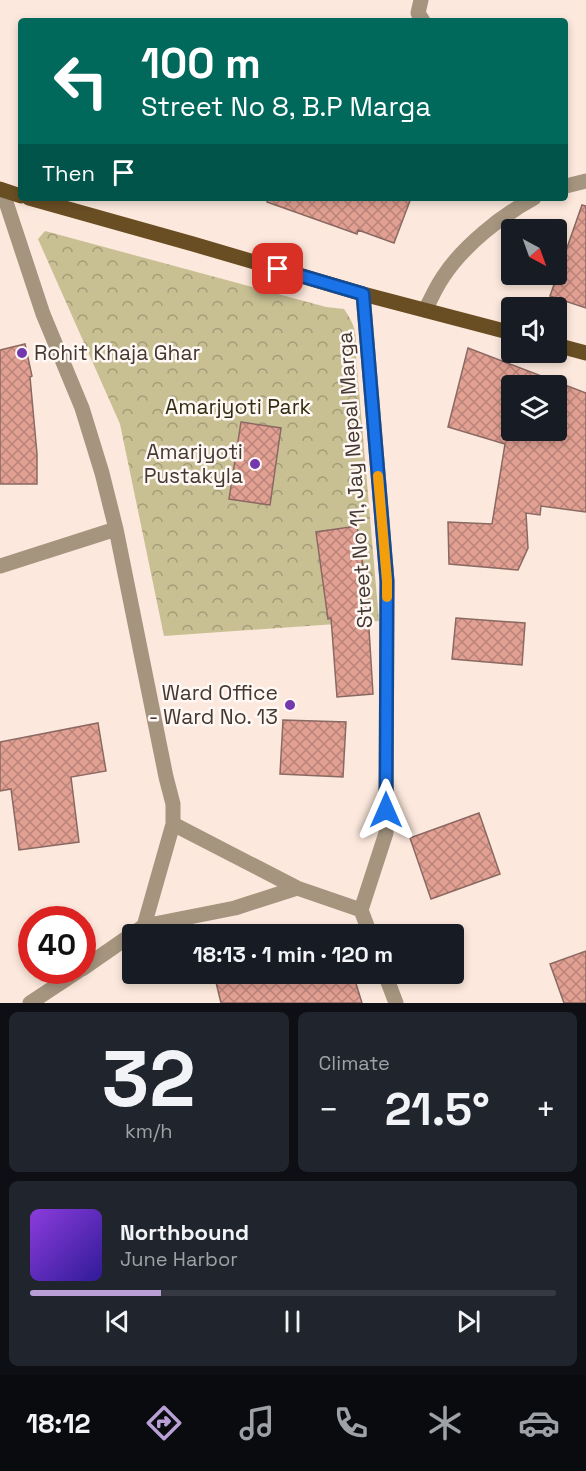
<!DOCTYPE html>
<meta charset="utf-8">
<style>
body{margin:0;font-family:"Space Grotesk",sans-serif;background:#20242c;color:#f1f3f6;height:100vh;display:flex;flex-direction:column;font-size:22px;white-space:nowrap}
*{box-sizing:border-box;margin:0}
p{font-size:20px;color:#9ea1a6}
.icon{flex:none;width:33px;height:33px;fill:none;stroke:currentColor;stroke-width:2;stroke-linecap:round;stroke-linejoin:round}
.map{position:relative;height:1003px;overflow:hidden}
.panel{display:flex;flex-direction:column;gap:9px;padding:9px;background:#0d0f14;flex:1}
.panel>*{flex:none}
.hud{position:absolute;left:18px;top:18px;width:550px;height:183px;border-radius:6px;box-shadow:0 3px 9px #0003;background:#00695c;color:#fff;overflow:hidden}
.needle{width:39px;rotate:139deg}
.tools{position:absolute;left:501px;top:219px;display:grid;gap:12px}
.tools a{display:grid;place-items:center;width:66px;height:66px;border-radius:6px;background:#171b24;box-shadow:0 3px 9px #0003;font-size:30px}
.speed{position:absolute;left:18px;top:906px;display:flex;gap:12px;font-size:30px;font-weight:700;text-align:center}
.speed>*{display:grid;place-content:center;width:78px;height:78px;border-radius:50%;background:#171b24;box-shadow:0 3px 9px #0003;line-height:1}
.speed .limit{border:9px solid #d22;background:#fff;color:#111}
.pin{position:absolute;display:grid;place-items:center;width:51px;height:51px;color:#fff;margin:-26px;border-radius:12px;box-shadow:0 3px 9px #0006}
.me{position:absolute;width:66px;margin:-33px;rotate:0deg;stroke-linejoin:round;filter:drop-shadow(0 0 4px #0008)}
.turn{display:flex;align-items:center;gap:21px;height:126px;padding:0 24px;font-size:27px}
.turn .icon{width:78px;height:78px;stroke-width:2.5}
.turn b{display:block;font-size:42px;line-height:51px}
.then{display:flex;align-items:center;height:57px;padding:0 24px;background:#0003;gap:12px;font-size:22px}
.big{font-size:45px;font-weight:800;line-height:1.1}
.panel .card{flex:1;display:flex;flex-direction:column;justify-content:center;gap:9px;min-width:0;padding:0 21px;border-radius:9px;background:#20242c}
.panel .dial{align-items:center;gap:0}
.dial b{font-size:78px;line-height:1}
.song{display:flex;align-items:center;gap:18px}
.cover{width:72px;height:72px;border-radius:9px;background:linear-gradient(135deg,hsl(270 70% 55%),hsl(250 70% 35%))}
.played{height:6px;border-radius:3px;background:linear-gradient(90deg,#b99fd5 25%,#363941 25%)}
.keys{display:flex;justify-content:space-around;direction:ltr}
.heat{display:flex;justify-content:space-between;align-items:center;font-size:33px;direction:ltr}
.panel .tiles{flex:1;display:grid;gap:9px;grid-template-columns:1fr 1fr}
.card:last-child{grid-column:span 2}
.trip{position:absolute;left:122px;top:924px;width:342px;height:60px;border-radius:6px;background:#171b24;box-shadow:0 3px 9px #0003;font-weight:800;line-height:60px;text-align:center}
.tabs{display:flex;height:96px;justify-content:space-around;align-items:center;background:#090b0e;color:#9ea1a6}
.tabs .icon{width:42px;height:42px}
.tabs .on{color:#b99fd5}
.tabs b{font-size:27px;color:#f1f3f6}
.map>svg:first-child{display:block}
.park{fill:url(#park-crowns)}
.building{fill:url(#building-cross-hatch);stroke:#8a6962;stroke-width:1.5;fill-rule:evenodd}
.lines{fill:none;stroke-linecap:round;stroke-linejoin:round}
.minor{stroke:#a5957f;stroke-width:15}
.major{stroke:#694e23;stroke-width:15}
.route-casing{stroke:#114b97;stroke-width:15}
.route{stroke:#1a73e8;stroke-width:10}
.slow{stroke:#f59e0b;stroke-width:10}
.poi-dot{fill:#7438ad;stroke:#fff8f4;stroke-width:2}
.labels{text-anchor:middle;stroke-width:5;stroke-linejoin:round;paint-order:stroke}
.poi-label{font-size:21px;fill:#453831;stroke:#fff8f4;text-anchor:end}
.park-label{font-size:21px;fill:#322c10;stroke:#fff8f4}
.street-label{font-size:21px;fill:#453831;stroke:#fff8f4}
</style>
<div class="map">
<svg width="586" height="1003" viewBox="0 0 586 1003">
<defs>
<pattern id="park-crowns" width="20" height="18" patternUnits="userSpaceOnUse" patternTransform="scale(1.5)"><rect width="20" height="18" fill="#c8bf93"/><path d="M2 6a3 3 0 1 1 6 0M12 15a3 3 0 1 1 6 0" fill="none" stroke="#a49c79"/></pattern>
<pattern id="building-cross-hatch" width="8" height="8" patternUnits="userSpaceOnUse" patternTransform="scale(1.5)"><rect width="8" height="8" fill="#e2a093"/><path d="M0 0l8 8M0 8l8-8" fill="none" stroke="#b98379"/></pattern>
</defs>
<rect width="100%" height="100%" fill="#fce8dc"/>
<path class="park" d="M 45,231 L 326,307 L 344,309 C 357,328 356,334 356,356 L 379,621 L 164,636 L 120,424 L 38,239 Z"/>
<path class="building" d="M 268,198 L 411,198 L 394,243 L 358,230 L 357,234 L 267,202 Z
M 582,205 L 586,206 L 586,308 L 550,296 Z
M 25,344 L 32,376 L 30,377 L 37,454 L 37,484 L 0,484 L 0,350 Z
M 468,348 L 586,393 L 586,512 L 541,506 L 540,515 L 526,513 L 528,548 L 518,570 L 449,564 L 448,522 L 492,524 L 505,444 L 448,427 ZM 512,386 L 556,386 L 556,430 L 512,430 Z
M 241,422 L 281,428 L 270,505 L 229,499 Z
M 357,526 L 370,613 L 368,613 L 373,694 L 337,697 L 331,618 L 328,619 L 316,532 Z
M 456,618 L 525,623 L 522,665 L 452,659 Z
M 283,720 L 346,722 L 343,777 L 280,774 Z
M 98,723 L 106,771 L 71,777 L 79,842 L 19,850 L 11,789 L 0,791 L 0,742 Z
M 479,813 L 500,874 L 431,899 L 410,838 Z
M 586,951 L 586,1003 L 564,1003 L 550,964 Z
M 214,974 L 353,974 L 362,1003 L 221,1003 Z"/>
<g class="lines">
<path class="minor" d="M 421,0 L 418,13 L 423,21
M 566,186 L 586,181
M 2,190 L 43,314 L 82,408 L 102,473 L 116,529 L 166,777 L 173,804 L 173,824 L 297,888 L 361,910 L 370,934
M 425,310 C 431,299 436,287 443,277 C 463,246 501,216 534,198
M 0,566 L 116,529
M 361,910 L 386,833 L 387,581 L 363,294
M 144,926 L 235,908 L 297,888
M 82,969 L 144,926 L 173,824
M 385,974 L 396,1003
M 30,1003 L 80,970"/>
<path class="major" d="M 0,189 L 21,196
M 29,198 L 193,244 L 363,294 L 512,333
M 556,345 L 586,353"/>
</g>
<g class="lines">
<g class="route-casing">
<path id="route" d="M 278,269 L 363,294 L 387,581 L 386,810"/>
</g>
<use href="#route" class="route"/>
<path class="slow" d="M 378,476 L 387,581 L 387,597"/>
</g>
<g class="poi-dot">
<circle cx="22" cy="353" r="6"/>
<circle cx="255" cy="464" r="6"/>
<circle cx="290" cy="705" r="6"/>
</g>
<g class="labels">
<g class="poi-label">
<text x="34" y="360" text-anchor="start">Rohit Khaja Ghar</text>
<text x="243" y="459">Amarjyoti<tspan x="243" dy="24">Pustakyla</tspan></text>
<text x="278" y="700">Ward Office<tspan x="278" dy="24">- Ward No. 13</tspan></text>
</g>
<g class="park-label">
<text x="238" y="414">Amarjyoti Park</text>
</g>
<g class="street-label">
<text transform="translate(355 480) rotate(-94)" y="7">Street No 11, Jay Nepal Marga</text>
</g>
</g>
</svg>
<div class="tools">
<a><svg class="needle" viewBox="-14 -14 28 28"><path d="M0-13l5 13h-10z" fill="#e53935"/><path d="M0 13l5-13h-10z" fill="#9ea1a6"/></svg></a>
<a><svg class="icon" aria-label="sound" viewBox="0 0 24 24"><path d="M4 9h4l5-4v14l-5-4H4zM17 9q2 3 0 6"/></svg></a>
<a><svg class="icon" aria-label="layers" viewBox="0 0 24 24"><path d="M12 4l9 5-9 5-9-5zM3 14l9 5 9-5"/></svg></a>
</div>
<div class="speed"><div class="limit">40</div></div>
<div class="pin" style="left:278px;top:269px;background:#d93025"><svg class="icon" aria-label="arrive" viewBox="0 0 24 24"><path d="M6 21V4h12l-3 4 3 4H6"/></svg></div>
<svg class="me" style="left:386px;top:810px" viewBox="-20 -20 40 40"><path d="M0-17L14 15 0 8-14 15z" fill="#1a73e8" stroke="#fff" stroke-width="4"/></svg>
<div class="trip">18:13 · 1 min · 120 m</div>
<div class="hud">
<div class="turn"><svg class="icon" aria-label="left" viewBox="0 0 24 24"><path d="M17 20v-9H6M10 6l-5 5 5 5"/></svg><div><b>100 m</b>Street No 8, B.P Marga</div></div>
<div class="then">Then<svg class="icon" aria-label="arrive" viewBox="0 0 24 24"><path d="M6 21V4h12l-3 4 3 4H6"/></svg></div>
</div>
</div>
<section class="panel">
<div class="tiles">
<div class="card dial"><b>32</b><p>km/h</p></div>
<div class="card"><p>Climate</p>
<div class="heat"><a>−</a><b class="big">21.5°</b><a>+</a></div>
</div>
<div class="card">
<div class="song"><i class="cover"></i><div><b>Northbound</b><p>June Harbor</p></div></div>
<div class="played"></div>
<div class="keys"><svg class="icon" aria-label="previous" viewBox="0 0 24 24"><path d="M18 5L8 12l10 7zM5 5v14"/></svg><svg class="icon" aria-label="pause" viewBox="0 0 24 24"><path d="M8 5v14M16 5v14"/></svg><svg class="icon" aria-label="next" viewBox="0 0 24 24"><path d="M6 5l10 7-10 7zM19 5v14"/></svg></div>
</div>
</div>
</section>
<nav class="tabs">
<b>18:12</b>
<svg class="icon on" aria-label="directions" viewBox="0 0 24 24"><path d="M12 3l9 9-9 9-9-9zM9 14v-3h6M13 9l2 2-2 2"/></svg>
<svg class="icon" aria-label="music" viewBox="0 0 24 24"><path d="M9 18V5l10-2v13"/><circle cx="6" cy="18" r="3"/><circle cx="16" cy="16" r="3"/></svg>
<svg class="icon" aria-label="phone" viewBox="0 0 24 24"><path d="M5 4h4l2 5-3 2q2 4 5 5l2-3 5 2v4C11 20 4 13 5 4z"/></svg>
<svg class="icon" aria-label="climate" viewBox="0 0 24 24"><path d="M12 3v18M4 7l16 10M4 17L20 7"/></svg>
<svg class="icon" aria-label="car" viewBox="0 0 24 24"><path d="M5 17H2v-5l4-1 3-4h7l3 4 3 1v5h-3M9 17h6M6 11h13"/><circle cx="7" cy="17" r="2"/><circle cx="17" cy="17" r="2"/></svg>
</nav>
